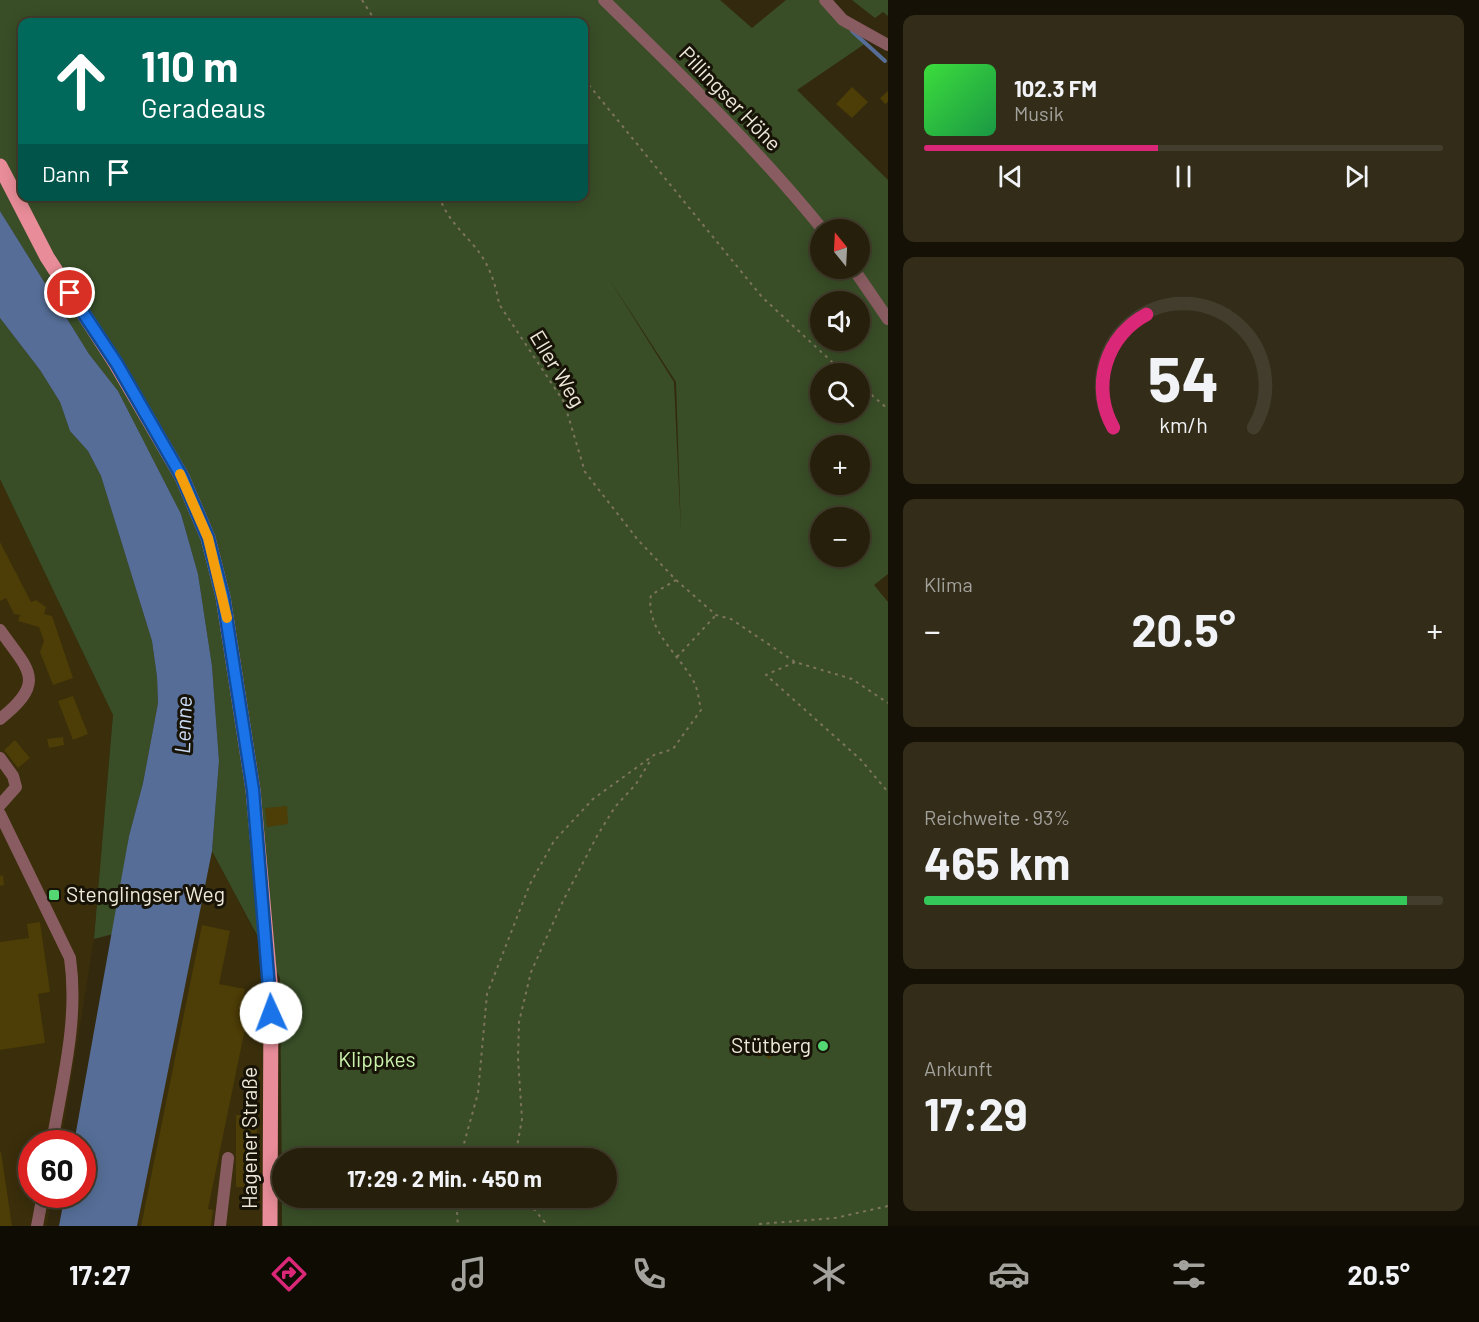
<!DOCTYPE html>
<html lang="de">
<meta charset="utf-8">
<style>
body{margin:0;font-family:Barlow,sans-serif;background:#322c19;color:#f1f3f6;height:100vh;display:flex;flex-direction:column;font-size:22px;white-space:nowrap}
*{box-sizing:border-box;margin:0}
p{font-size:20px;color:#a4a29d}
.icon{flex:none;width:33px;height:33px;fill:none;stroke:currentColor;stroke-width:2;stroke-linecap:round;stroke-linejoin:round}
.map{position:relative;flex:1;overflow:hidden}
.details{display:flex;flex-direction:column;gap:15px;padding:15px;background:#151106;width:591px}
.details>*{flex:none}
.top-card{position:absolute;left:18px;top:18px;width:570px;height:183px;border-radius:12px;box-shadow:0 3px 15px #0003,0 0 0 2px #423d2c;background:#00695c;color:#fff;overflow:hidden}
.needle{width:39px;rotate:342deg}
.tools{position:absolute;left:810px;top:219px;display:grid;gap:12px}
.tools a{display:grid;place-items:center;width:60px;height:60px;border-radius:50%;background:#261f0b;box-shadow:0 3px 15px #0003,0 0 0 2px #423d2c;font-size:30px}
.speed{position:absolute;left:18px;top:1130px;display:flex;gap:12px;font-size:30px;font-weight:700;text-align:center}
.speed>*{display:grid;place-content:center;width:78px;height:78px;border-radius:50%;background:#261f0b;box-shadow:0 3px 15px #0003,0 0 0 2px #423d2c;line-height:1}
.speed .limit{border:9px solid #d22;background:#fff;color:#111}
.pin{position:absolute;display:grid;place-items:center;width:51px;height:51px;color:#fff;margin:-26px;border:3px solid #fff;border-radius:50%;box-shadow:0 2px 6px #0007}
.me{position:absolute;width:66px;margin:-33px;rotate:358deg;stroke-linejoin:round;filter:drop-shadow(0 0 4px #0008)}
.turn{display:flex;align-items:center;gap:21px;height:126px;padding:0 24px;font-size:27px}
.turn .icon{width:78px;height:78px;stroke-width:2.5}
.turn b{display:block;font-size:42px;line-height:51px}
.then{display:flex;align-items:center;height:57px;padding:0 24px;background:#0003;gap:12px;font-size:22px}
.big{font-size:45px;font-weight:700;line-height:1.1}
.details .card{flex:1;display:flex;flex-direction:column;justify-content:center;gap:9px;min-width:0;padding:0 21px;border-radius:12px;background:#322c19}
.details .dial{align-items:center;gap:0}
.dial svg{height:156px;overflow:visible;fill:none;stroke:#423d2c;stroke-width:7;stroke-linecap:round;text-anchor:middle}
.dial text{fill:#f1f3f6;stroke:none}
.song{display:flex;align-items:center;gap:18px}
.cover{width:72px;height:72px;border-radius:9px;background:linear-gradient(135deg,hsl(120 70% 55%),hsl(140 70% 35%))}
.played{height:6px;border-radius:3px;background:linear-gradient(90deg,#db2777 45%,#423d2c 45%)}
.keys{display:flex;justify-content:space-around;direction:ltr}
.heat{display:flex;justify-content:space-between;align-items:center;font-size:33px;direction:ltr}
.charge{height:9px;border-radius:4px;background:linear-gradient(90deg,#34c759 93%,#423d2c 0)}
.trip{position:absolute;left:272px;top:1148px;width:345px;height:60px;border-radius:30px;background:#261f0b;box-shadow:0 3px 15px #0003,0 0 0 2px #423d2c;font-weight:700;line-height:60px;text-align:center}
.tab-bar{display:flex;height:96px;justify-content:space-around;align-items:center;background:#0f0c04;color:#a4a29d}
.tab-bar .icon{width:42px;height:42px}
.tab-bar .active{color:#db2777}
.tab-bar b{font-size:27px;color:#f1f3f6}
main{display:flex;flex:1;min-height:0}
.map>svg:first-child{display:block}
.built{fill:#3a2e0b}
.green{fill:#394e27;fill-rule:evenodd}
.water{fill:#566e97}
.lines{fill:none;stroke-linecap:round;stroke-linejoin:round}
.stream{stroke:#566e97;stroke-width:4}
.building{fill:#4d3d06}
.path{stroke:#7d745e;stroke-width:2;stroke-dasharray:3 4.5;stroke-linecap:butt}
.minor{stroke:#895c61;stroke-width:12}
.major{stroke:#e78c98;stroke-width:15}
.route-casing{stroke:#114b97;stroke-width:15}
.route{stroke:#1a73e8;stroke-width:10}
.slow{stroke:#f59e0b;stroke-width:10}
.poi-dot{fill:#54d672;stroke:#171307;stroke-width:2}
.labels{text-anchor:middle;stroke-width:6;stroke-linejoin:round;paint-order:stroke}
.street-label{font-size:21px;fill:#eee8d8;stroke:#171307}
.poi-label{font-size:21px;fill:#eee8d8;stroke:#171307;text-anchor:start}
.park-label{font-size:21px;fill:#cbf3ad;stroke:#171307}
.water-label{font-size:22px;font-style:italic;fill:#cbdaf5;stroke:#171307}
</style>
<main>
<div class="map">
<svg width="888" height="1226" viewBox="0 0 888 1226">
<rect width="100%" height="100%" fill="#33290f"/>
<path class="built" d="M 0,479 L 113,715 L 94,939 L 61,1143 L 32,1143 L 32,1194 L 52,1194 L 47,1226 L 0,1226 Z
M 212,851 L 260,942 L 265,1059 L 262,1226 L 137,1226 Z"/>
<path class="green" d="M 0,0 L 602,0 L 710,107 L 820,231 L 820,268 L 851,269 L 888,322 L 888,574 L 874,585 L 888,602 L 888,1226 L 282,1226 L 282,1197 L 606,1197 L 606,1158 L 282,1158 L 282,1188 L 280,978 L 212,851 L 219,761 L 212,666 L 198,574 L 181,514 L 118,391 L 89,354 L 0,211 ZM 22,22 L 584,22 L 584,196 L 22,196 ZM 608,277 L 676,382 L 681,533 L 674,382 ZM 820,302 L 860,302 L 860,340 L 820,340 ZM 820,374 L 860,374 L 860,412 L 820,412 ZM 820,446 L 860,446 L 860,484 L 820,484 ZM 820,518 L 860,518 L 860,556 L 820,556 Z
M 605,0 L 720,0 L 752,28 L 786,0 L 824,0 L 866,43 L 797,90 L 888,180 L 888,313 L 860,268 L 860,230 L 826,229 Z
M 852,0 L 888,0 L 888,16 L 883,12 L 875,18 Z
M 0,318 L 40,370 L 60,402 L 70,431 L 88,451 L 101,476 L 152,641 L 157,677 L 158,703 L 143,783 L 129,836 L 113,934 L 94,939 L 113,715 L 0,479 Z"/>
<path class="water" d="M 0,211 L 89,354 L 118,391 L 181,514 L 198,574 L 212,666 L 219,761 L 212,851 L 137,1226 L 59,1226 L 65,1194 L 82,1194 L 82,1143 L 74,1143 L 129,836 L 143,783 L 158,703 L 157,677 L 152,641 L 101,476 L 88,451 L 70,431 L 60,402 L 40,370 L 0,318 Z"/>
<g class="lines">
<path class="stream" d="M 852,31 L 885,61"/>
</g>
<path class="building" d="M 852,87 L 868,102 L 852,118 L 836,104 Z
M 888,91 L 888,102 L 885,104 L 880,98 Z
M 0,542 L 31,602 L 36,600 L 46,607 L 44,614 L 52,616 L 73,678 L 53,685 L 40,652 L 44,641 L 39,627 L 18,621 L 20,615 L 14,614 L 6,598 L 0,601 Z
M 73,696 L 88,734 L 73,740 L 58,701 Z
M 63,737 L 64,745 L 49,748 L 47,739 Z
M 15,740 L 30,758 L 18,768 L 4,750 Z
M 287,806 L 288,824 L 267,827 L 265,808 Z
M 3,875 L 4,885 L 0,886 L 0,876 Z
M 40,922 L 50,992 L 38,994 L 45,1043 L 0,1050 L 0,942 L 29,938 L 27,924 Z
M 202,925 L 230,931 L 219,984 L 245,989 L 240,1012 L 248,1014 L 208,1209 L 213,1210 L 211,1226 L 141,1226 Z
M 773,1040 L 781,1048 L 769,1059 L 761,1051 Z
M 236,1115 L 257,1115 L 257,1187 L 236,1187 Z
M 0,1152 L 1,1152 L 12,1226 L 0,1226 Z"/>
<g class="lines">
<path class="path" d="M 362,0 L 376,22
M 584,79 L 762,297 L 845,374
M 439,196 C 447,219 460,229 475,247 C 488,262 496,284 499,304 L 564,402 L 585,472 L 638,540 L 676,580 L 716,615 L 731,619 L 795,662 L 852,679 L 888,703
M 860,385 L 888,409
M 677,657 L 716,615
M 795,662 L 766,675 L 861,760 L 888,792
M 460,1158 L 478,1093 L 487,994 L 530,884 L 554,841 L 593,799 L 654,755 L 673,749 L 701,710 C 699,701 698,690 694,682 C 679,654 645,630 651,595 L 676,580
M 515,1158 L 522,1119 L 518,1058 L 519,1022 L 531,972 L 563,901 L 597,836 L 615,807 L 636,784 L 652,758
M 456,1197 L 458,1226
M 524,1197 L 548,1226
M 759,1224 L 835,1218 L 888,1206"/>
<path class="minor" d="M 604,0 C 680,74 756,147 823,230
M 825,0 L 843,20 L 888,45
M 853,268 L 888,319
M 0,630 C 28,670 48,681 0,719
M 0,758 L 13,776 L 16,787 L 0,805
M 0,814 L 70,958 C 79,1020 62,1082 52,1143
M 37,1226 L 43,1194
M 220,1226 L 228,1158"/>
<path class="major" d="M 0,166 L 47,257 L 116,364 L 182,477 L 208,538 L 223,597 L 253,790 L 271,992 L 270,1226"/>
</g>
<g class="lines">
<g class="route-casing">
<path id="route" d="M 70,293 L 117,364 L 182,477 L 208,538 L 223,597 L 253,790 L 271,1013"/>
</g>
<use href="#route" class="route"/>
<path class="slow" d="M 180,474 L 208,538 L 227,618"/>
</g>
<g class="poi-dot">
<rect x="48" y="889" width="12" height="12" rx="3"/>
<circle cx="823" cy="1046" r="6"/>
</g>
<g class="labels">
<g class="street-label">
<text transform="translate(730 99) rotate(46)" y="7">Pillingser Höhe</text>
<text transform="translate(557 369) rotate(59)" y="7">Eller Weg</text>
<text transform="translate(250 1138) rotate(-90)" y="7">Hagener Straße</text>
</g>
<g class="poi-label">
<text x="66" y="902">Stenglingser Weg</text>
<text x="811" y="1053" text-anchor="end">Stütberg</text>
</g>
<g class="park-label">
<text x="377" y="1067">Klippkes</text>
</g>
<g class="water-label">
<text transform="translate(183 725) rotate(-88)" y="8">Lenne</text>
</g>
</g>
</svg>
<div class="tools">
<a><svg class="needle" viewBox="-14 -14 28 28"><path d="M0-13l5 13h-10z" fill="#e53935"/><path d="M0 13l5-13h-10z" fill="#a4a29d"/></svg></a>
<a><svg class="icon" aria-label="sound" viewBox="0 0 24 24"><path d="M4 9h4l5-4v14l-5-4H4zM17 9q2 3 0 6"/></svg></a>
<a><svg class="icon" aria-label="search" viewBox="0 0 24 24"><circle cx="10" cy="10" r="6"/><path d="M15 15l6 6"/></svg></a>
<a>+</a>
<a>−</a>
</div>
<div class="speed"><div class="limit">60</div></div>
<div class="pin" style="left:70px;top:293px;background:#d93025"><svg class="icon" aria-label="arrive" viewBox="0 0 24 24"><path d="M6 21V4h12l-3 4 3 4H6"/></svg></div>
<svg class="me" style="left:271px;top:1013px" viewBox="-20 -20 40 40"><circle r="19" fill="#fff"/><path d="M0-13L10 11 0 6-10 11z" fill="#1a73e8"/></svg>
<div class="trip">17:29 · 2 Min. · 450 m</div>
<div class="top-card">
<div class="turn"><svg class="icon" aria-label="ahead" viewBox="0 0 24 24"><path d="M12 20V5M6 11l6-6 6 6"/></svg><div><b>110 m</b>Geradeaus</div></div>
<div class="then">Dann<svg class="icon" aria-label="arrive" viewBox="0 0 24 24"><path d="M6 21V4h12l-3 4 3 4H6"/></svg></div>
</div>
</div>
<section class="details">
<div class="card">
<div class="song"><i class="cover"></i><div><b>102.3 FM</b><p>Musik</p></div></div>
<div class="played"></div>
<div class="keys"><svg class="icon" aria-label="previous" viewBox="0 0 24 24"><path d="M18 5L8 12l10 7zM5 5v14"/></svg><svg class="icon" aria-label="pause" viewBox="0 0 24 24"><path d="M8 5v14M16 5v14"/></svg><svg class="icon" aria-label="next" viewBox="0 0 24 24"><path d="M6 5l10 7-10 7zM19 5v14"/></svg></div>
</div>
<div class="card dial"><svg viewBox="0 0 100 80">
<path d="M14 69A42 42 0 1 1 86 69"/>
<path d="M14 69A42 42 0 0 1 31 11" stroke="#db2777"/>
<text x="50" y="56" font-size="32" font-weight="700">54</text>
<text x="50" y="72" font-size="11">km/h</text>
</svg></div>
<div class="card"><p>Klima</p>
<div class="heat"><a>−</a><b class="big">20.5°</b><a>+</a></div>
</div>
<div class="card"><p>Reichweite · 93%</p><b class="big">465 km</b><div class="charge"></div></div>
<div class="card"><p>Ankunft</p><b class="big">17:29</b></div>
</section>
</main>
<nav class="tab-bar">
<b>17:27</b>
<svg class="icon active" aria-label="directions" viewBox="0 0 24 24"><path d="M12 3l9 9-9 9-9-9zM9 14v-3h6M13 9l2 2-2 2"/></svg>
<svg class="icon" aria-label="music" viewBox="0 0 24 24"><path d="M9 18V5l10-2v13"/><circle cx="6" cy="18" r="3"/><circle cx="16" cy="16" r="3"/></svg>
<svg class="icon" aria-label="phone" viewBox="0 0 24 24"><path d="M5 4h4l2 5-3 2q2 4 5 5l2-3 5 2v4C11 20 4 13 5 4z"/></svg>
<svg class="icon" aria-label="climate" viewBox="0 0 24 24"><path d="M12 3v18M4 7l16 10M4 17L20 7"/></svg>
<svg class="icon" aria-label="car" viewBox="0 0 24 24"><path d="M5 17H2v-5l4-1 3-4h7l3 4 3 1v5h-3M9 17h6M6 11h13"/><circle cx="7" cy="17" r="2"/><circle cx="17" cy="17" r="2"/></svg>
<svg class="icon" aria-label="filters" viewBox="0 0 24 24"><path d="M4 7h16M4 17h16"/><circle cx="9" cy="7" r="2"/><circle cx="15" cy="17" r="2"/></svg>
<b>20.5°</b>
</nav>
